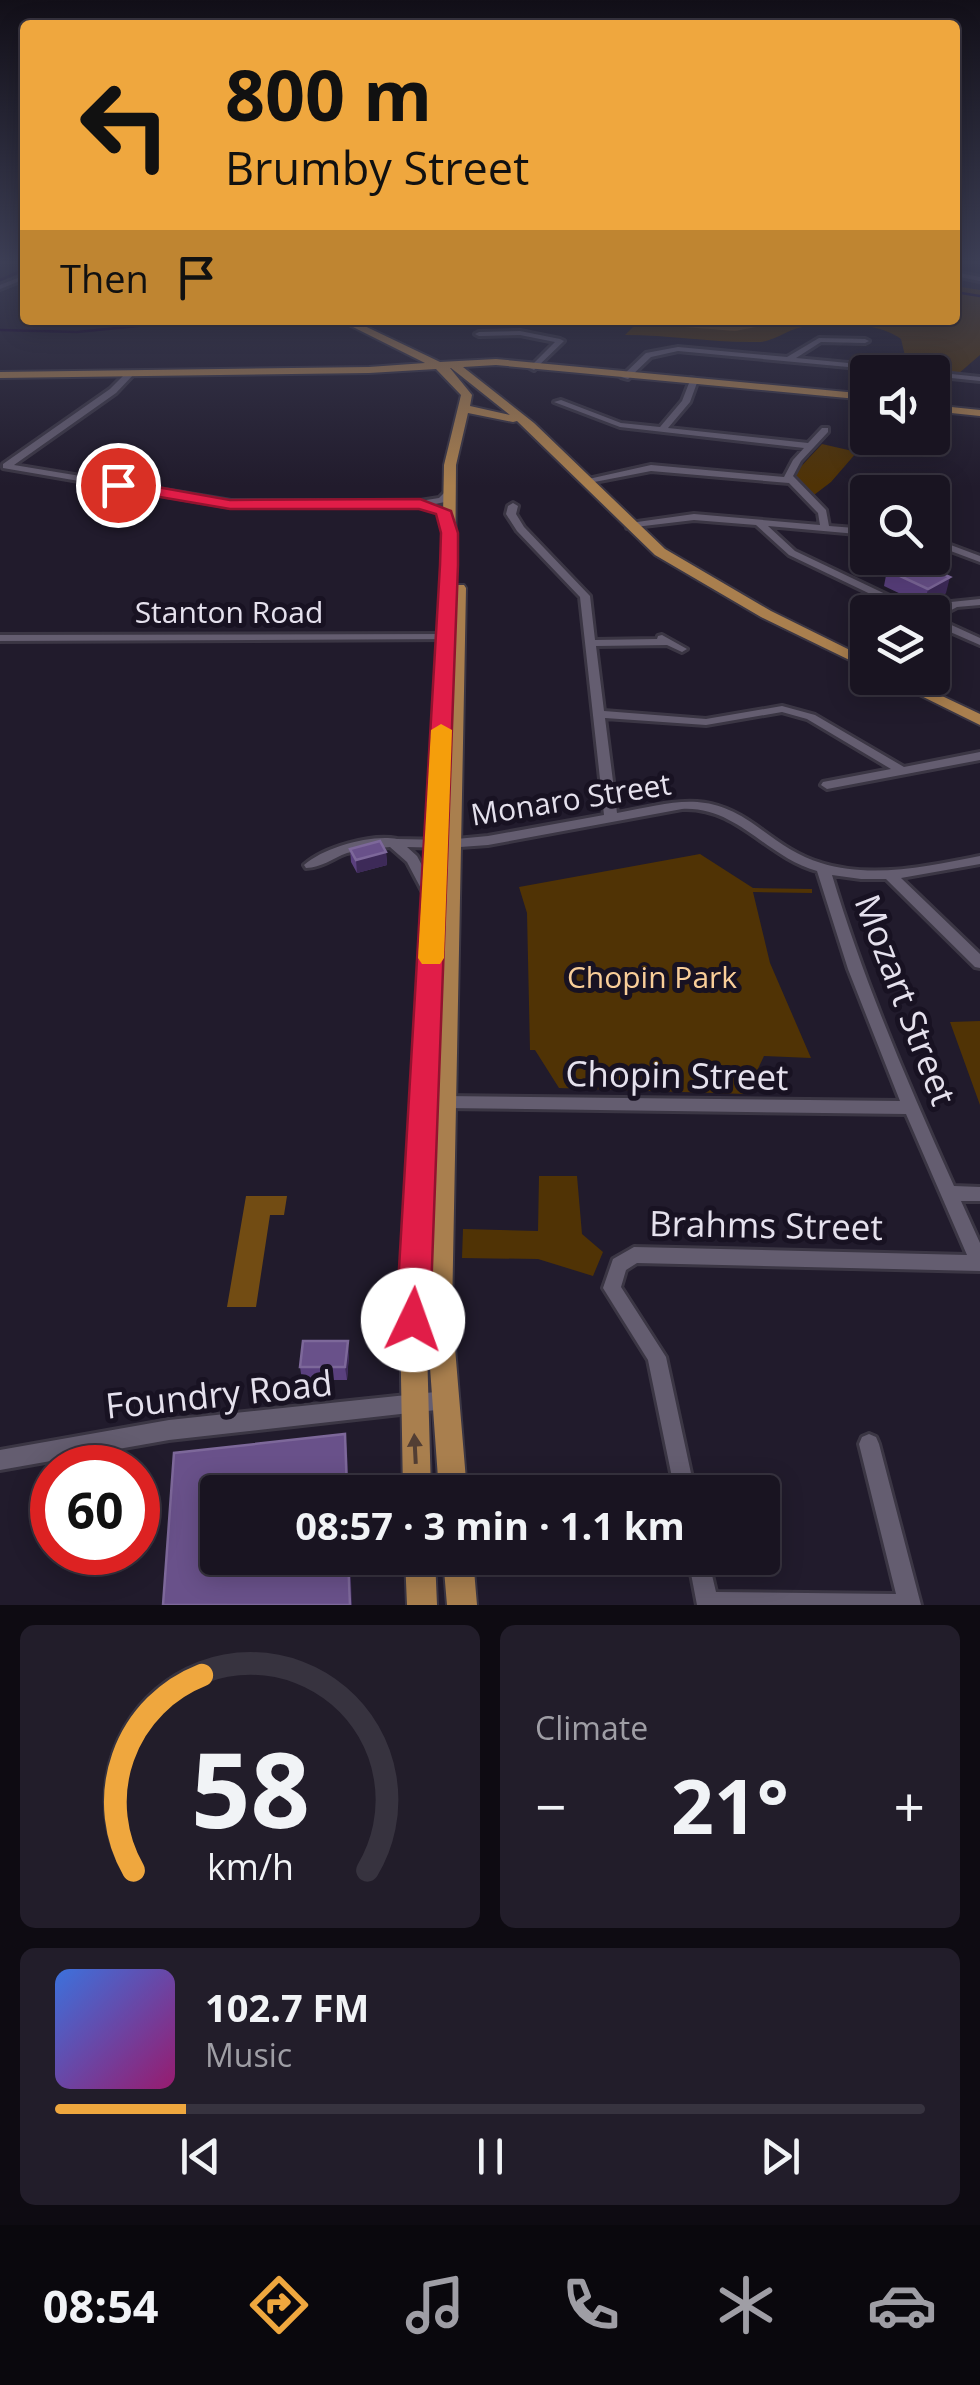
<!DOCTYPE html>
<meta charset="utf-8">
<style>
body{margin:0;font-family:"Open Sans",sans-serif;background:#221d2a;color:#f1f3f6;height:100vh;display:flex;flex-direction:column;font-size:38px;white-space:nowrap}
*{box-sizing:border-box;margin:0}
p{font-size:32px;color:#9f9ea5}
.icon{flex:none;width:55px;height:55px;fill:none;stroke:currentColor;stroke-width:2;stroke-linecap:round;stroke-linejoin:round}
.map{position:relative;height:1605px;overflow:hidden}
.panel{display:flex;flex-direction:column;gap:20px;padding:20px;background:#0e0b12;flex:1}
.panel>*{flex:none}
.guide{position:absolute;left:20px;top:20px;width:940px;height:305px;border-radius:10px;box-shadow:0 5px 25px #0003,0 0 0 2px #37333f;background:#efa73e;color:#111;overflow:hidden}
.tools{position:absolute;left:850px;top:355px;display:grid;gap:20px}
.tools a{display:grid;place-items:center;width:100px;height:100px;border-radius:10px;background:#191421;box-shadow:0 5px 25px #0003,0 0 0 2px #37333f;font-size:50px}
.speed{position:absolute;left:30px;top:1445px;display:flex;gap:20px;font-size:50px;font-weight:700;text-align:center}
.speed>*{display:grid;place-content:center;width:130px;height:130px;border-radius:50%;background:#191421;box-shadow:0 5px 25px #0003,0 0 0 2px #37333f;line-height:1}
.speed .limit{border:15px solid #d22;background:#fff;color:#111}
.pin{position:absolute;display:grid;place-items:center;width:85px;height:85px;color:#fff;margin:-42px;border:5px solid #fff;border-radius:50%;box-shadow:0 2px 10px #0007}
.me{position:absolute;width:110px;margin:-55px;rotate:3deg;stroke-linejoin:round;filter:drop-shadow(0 0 8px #0008)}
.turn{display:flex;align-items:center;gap:35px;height:210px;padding:0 40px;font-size:45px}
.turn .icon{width:130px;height:130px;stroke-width:2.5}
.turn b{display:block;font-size:70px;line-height:85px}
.then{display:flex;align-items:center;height:95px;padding:0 40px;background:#0003;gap:20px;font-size:38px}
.big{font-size:75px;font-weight:700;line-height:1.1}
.panel .card{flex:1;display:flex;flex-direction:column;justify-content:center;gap:15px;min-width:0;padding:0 35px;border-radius:15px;background:#221d2a}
.panel .dial{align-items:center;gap:0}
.dial svg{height:260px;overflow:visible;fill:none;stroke:#37333f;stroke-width:7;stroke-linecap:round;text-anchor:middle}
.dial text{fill:#f1f3f6;stroke:none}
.song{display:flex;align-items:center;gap:30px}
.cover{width:120px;height:120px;border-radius:15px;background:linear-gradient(135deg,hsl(220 70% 55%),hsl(320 70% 35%))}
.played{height:10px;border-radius:5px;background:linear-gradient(90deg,#efa73e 15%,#37333f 15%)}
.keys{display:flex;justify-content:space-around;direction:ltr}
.heat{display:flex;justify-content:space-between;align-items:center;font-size:55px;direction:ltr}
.panel .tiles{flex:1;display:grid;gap:20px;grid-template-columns:1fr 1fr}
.card:last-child{grid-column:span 2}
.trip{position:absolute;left:200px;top:1475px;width:580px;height:100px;border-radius:10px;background:#191421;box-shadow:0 5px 25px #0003,0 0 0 2px #37333f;font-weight:700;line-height:100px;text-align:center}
.tab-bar{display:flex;height:160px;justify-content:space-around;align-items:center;background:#0a080d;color:#9f9ea5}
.tab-bar .icon{width:70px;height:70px}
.tab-bar .current{color:#efa73e}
.tab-bar b{font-size:45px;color:#f1f3f6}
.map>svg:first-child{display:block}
.green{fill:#503305}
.forest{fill:#724c13}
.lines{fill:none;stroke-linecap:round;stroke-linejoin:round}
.stream{stroke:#15002b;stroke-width:2.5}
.minor-casing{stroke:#3b3644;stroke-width:6}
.major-casing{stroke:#3b3644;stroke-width:4}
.minor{fill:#645d70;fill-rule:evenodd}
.major{fill:#a97f4e;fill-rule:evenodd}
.wall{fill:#5a407e}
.shaded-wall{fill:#3d2a58}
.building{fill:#69518a;stroke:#7d689a;stroke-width:2.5}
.oneway{fill:#523e34}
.route{fill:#e11d48;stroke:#92132f;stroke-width:2.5}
.slow{fill:#f59e0b}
.labels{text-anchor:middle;stroke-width:10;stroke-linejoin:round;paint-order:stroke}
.street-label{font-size:30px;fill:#e5e1ed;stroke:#181222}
.park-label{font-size:30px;fill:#f9ce99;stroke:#181222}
.near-street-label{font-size:35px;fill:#e5e1ed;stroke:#181222}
</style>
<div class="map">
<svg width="980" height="1605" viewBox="0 0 980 1605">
<rect width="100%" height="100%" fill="#211b2c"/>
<path class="green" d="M 955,286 L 980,290 L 980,355 L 958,374 L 925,370 L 935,360 L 905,356 L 901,339 C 877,321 823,320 795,329 C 783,333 771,342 758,342 C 714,343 670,335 625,335 L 633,327 L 586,323 L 586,320 L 628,321 L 624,322 L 635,325 L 644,320 L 955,320 Z
M 822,444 L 857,452 L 831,482 L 814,495 L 794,474 Z
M 700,854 L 753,888 L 812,889 L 812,893 L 753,892 L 770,963 L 811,1058 L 764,1056 L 746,1094 L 559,1088 L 535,1050 L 530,1050 L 527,913 L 519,887 Z
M 980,1021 L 980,1105 L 950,1022 Z
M 539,1176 L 577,1176 L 582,1234 L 603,1252 L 593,1276 L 538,1259 L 462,1258 L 463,1229 L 538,1231 Z"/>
<path class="forest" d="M 793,320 L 735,331 L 622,322 Z
M 246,1196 L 287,1196 L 284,1215 L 270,1215 L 256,1307 L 227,1307 Z"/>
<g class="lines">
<path class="stream" d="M 0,280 L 25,269
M 955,292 L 980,296
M 626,320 L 755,320
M 0,330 L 77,332 L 198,320"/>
<g class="minor-casing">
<path id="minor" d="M 955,272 L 980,277 L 980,281 L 955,276 Z
M 25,275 L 25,279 L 0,289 L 0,285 Z
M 520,331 L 560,339 L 564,341 L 534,370 L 530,368 L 531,366 L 555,342 L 520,335 L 479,336 L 475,334 L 479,332 Z
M 819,338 L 865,339 L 869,341 L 865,343 L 821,342 L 796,358 L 921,370 L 925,372 L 902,372 L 678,351 L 651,357 L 628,379 L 621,377 L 646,353 L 678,347 L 787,357 Z
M 127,372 L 134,374 L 116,393 L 14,465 L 231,501 L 420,501 L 439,498 L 447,490 L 454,492 L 445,502 L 420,507 L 231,507 L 3,468 L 3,464 L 110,389 Z
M 929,372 L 932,372 L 980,377 L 980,381 L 932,376 L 932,372 Z
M 691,378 L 698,380 L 690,402 L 668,428 L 808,443 L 822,428 L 828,428 L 828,432 L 801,461 L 793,476 L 826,510 L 829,526 L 868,529 L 868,535 L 768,526 L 795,551 L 919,610 L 920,612 L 908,612 L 789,555 L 756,525 L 694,520 L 627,528 L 627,524 L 630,523 L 694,514 L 820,525 L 818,513 L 789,483 L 651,471 L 584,484 L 584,480 L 651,465 L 784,477 L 793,460 L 804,448 L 620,427 L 554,402 L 561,400 L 621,423 L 660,427 L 682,401 Z
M 513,503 L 518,506 L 516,514 L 524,527 L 590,596 L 595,640 L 657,639 L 658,636 L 662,635 L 687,649 L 682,652 L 667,645 L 596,646 L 604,711 L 706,719 L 782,706 L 815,715 L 904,767 L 980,752 L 980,760 L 827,789 L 821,785 L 823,782 L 891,769 L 807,719 L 782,712 L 706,725 L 605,718 L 617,813 C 673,803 705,789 755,825 C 776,840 796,856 821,863 C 872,879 929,866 980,856 L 980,864 L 901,878 L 980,954 L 980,968 L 975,967 L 886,879 L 861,879 L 832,875 C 864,982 908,1084 954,1186 L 980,1187 L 980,1201 L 961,1201 L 980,1243 L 980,1271 L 637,1263 L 626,1270 L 621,1287 L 666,1357 L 695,1492 L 675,1492 L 648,1360 L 603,1288 L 613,1259 L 634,1247 L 967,1255 L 906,1114 L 444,1108 L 438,1107 L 436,1102 L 438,1097 L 444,1096 L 900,1101 L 848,969 L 817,871 C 766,857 737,806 682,809 L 488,845 L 446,848 L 407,847 L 417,856 L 438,895 L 436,898 L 426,898 L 407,862 L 390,847 C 376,848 361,849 347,853 C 333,858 321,868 306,868 L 304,865 C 324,847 372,834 397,839 L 446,840 L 488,836 L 604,815 L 580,597 L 517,531 L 506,514 L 508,506 Z
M 932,538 L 980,556 L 980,562 L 932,544 Z
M 980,599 L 980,605 L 957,607 L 936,618 L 980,638 L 980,645 L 932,624 L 932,612 L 931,612 L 951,602 Z
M 452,634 L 456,635 L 456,639 L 0,641 L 0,635 Z
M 445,1391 L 452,1393 L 455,1400 L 452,1407 L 445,1409 L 169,1440 L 0,1470 L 0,1450 L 169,1420 Z
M 869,1434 L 876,1437 L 879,1444 L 921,1605 L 697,1605 L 688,1558 L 708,1558 L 716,1592 L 896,1594 L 859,1444 L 862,1437 Z"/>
</g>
<g class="major-casing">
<path id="major" d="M 339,320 L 352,320 L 440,362 L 496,359 L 868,394 L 868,400 L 496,365 L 463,367 L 534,423 L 665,549 L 771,611 L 868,659 L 868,669 L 761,617 L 655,555 L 517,421 L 513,422 L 468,413 L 456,465 L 455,585 L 464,585 L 466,588 L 452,1312 L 467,1492 L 439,1492 L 426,1312 L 431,1492 L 403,1492 L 400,1320 L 442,565 L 444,465 L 461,395 L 436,369 L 369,373 L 0,378 L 0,372 L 369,367 L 425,363 ZM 450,368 L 451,368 L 510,415 L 470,406 L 472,395 Z
M 932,405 L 980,410 L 980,416 L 932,411 Z
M 885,678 L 904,678 L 980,714 L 980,725 Z
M 405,1558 L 435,1558 L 437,1605 L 407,1605 Z
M 443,1558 L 473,1558 L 477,1605 L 447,1605 Z"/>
</g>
<use href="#minor" class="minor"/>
<use href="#major" class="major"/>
</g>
<path class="wall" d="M 887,570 L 946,593 L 924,605 L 884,586 Z
M 350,849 L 386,852 L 387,865 L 357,873 L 351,862 Z
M 349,1354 L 347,1380 L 302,1380 L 300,1367 Z"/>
<path class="shaded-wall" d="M 950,577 L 946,593 L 924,605 L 928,589 Z
M 386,852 L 387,865 L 357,873 L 356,860 Z
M 348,1341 L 349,1354 L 347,1380 L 345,1367 Z
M 345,1434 L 347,1451 L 349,1492 L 347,1492 Z
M 348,1558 L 350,1558 L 352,1605 L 350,1605 Z"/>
<path class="building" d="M 910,559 L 950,577 L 928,589 L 887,570 Z
M 380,841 L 386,852 L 356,860 L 350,849 Z
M 303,1341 L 348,1341 L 345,1367 L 300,1367 Z
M 345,1434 L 347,1492 L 218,1492 L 218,1558 L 348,1558 L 350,1605 L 163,1605 L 174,1453 Z"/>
<defs><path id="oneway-solid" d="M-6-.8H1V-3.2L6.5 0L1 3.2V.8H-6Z" transform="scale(2.5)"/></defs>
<use class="oneway" href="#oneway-solid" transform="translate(415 1449) rotate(-93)"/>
<linearGradient id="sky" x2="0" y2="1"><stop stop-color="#120f18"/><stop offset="0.54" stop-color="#3d3f56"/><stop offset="1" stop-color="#3d3f56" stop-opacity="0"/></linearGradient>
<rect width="980" height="486" fill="url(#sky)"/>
<path class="route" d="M 118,480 L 230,500 L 420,499 L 451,511 L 458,533 L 458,565 L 430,1320 L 425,1331 L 413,1336 L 401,1331 L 396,1320 L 440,565 L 441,533 L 436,514 L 419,509 L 230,509 L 113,489 L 113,482 Z"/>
<path class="slow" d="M 441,724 L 452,730 L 444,958 L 440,964 L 422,964 L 418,958 L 431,730 Z"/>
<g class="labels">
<g class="street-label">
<text x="229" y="623">Stanton Road</text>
<text transform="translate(571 800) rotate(-9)" y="10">Monaro Street</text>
</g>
<g class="park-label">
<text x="652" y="988">Chopin Park</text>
</g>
<g class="near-street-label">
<text transform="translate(905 1000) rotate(69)" y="12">Mozart Street</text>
<text transform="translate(677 1076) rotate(1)" y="12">Chopin Street</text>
<text transform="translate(766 1226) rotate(1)" y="12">Brahms Street</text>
<text transform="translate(219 1395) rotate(-6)" y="12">Foundry Road</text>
</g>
</g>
</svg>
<div class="tools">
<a><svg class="icon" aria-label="sound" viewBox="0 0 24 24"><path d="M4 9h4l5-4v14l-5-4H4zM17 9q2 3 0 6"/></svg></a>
<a><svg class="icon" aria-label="search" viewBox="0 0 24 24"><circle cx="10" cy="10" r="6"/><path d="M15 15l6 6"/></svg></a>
<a><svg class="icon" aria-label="layers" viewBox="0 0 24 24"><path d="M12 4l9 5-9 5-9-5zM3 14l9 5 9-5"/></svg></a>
</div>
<div class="speed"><div class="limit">60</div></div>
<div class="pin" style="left:118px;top:485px;background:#d93025"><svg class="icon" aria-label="arrive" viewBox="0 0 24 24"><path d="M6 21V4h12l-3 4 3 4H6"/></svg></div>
<svg class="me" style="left:413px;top:1320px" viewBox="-20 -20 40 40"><circle r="19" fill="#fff"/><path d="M0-13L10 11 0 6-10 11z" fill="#e11d48"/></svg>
<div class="trip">08:57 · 3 min · 1.1 km</div>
<div class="guide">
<div class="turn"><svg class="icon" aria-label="left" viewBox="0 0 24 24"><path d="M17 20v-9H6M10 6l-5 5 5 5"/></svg><div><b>800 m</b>Brumby Street</div></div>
<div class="then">Then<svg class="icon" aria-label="arrive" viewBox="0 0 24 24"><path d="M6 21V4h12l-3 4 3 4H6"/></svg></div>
</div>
</div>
<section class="panel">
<div class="tiles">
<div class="card dial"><svg viewBox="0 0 100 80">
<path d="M14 69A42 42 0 1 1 86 69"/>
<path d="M14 69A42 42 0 0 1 35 9" stroke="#efa73e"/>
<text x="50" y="56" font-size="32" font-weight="700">58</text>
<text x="50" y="72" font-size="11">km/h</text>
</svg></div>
<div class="card"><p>Climate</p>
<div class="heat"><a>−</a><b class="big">21°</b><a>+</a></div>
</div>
<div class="card">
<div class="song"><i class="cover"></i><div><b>102.7 FM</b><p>Music</p></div></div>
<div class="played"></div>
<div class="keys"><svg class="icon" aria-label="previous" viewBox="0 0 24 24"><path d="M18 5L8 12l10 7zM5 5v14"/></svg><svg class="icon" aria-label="pause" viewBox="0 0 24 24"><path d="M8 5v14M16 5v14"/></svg><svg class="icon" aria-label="next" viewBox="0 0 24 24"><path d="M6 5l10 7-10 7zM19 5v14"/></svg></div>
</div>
</div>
</section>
<nav class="tab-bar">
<b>08:54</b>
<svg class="icon current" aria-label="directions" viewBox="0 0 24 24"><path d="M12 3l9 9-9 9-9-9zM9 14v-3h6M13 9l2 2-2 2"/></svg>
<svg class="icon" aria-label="music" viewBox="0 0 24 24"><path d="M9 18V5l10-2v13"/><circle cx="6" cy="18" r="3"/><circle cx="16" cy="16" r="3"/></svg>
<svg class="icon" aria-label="phone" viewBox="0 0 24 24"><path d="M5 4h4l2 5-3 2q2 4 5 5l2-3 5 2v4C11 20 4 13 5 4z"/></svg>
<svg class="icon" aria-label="climate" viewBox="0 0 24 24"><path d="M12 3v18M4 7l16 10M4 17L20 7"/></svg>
<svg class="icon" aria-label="car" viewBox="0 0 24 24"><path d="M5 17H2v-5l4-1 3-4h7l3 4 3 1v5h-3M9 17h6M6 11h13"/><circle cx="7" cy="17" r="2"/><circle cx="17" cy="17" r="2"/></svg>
</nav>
